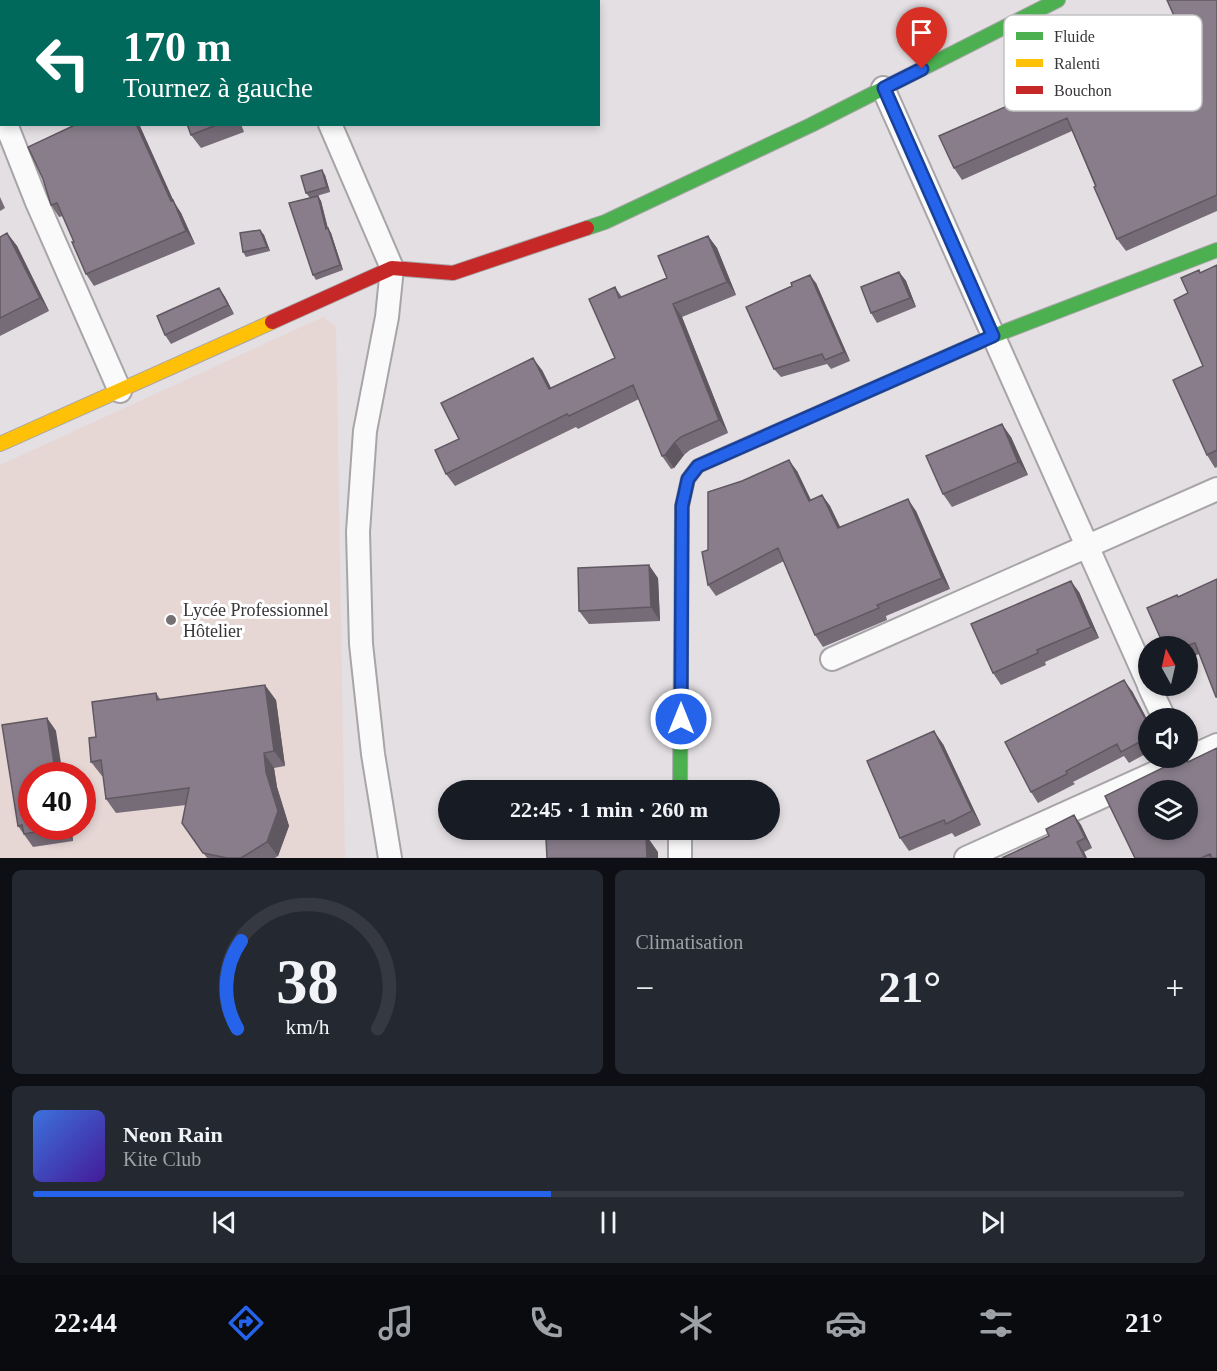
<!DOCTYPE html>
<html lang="fr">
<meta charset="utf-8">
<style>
body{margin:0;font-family:"Times New Roman",serif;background:#242831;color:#f1f3f6;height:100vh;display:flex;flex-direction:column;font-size:22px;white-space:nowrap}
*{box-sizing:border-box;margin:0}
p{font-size:20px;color:#9ea1a6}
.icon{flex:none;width:33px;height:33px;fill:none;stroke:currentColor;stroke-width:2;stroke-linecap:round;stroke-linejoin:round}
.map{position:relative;height:858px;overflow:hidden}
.panel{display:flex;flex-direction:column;gap:12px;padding:12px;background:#0d0f14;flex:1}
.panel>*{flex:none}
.hud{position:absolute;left:0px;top:0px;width:600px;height:126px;box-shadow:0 3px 9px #0003;background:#00695c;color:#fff;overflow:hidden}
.needle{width:39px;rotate:352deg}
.fabs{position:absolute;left:1138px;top:636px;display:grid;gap:12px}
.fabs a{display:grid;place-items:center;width:60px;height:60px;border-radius:50%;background:#171b24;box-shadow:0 3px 9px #0003;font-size:30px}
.speed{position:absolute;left:18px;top:762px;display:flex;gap:12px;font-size:30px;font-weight:700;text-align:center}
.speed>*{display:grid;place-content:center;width:78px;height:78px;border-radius:50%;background:#171b24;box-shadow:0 3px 9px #0003;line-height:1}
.speed .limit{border:9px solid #d22;background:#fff;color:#111}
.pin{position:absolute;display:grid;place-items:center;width:51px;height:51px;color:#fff;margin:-62px -26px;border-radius:50% 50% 50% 0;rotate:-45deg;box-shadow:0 0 6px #0007}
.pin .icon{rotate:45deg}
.me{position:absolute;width:66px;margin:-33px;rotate:0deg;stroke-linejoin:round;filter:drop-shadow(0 0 4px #0008)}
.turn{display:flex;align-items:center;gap:21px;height:126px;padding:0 24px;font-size:27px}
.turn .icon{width:78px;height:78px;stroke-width:2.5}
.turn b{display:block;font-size:42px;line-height:51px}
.big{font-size:45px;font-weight:700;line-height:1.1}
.panel .card{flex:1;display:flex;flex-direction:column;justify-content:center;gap:9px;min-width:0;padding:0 21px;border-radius:9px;background:#242831}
.panel .dial{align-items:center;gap:0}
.dial svg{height:156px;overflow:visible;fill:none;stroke:#363941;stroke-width:7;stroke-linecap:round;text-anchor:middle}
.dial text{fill:#f1f3f6;stroke:none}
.song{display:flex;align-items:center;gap:18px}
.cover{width:72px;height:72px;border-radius:9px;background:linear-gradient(135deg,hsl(220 70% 55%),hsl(260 70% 35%))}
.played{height:6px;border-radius:3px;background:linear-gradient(90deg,#2563eb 45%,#363941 45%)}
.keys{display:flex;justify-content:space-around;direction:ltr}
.heat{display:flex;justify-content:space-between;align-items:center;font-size:33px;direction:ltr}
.panel .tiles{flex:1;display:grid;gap:12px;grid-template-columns:1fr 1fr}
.card:last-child{grid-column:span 2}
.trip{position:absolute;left:438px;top:780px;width:342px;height:60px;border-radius:30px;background:#171b24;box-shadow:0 3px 9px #0003;font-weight:700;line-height:60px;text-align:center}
.tab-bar{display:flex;height:96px;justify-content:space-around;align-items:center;background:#090b0e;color:#9ea1a6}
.tab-bar .icon{width:42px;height:42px}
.tab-bar .current{color:#2563eb}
.tab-bar b{font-size:27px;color:#f1f3f6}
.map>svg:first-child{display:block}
.education{fill:#e6d7d5;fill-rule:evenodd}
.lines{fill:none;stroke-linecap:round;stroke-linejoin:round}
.street-casing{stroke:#a8a5a8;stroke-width:26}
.fast-casing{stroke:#a8a5a8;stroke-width:16}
.slow-casing{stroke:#a8a5a8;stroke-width:16}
.jam-casing{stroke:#a8a5a8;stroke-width:16}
.street{stroke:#fbfafb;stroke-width:22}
.fast{stroke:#4caf50;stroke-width:14}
.slow{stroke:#ffc107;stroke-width:14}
.jam{stroke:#c62828;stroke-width:14}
.wall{fill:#766c78}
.shaded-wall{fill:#605861}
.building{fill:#897d8b;stroke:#605861;stroke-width:1.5;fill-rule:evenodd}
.route-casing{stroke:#184099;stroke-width:15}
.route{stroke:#2563eb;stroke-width:10}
.poi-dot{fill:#747074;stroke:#fff;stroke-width:2}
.labels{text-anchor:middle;stroke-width:6;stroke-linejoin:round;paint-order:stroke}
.poi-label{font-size:18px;fill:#383539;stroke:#fff;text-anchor:start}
.key{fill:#fff;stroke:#c3c2c4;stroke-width:1.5}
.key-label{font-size:16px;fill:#383539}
</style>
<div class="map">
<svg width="1217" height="858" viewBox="0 0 1217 858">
<rect width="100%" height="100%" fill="#e3dfe3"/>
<path class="education" d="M 323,317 L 336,327 L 345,858 L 0,858 L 0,465 ZM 32,776 L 82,776 L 82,826 L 32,826 Z"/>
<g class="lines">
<g class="street-casing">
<path id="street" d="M 277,0 L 278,2
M 883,88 L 1149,685
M 6,124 L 36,200 L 120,391
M 330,124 L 392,268 L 387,317 L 365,431 L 358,532 L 361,644 L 373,754 L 390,858
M 832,659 L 1217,489
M 1149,686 L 1164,718
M 680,858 L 680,830
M 966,858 L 1217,745"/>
</g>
<g class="fast-casing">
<path id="fast" d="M 587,228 L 605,222 L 811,125 L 1058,0
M 843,402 L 993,336 L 1217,250
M 680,790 L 682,512"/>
</g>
<g class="slow-casing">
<path id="slow" d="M 0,444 L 272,322"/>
</g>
<g class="jam-casing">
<path id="jam" d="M 272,322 L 392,268 L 453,273 L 587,228
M 682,512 L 682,506 L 688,479 L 698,466 L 843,402"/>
</g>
<use href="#street" class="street"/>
<use href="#fast" class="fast"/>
<use href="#slow" class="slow"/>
<use href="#jam" class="jam"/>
</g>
<path class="wall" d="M 1217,0 L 1217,211 L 1126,251 L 1117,239 L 1072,131 L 962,180 L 954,168 L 1055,85 L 1064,41 L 1068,47 L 1110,44 L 1127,82 L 1191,54 Z
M 77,124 L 139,124 L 174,202 L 181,213 L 195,244 L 94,286 L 86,274 L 74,242 L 63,216 L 59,217 L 51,205 Z
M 187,124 L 241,124 L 244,132 L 201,148 L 191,135 Z
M 325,175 L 330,192 L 310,198 L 306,193 Z
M 318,196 L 321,201 L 328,228 L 331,233 L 343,270 L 316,280 L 313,275 Z
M 0,197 L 5,208 L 0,211 Z
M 260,230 L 264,235 L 270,251 L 246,257 L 243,252 Z
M 7,233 L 17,246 L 49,311 L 0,336 L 0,237 Z
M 708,236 L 717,248 L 736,295 L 682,317 L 728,433 L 690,450 L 684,455 L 674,468 L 671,469 L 662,456 L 639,399 L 578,429 L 576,427 L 455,486 L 446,474 L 459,439 L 542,370 L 551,388 L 615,358 L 615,287 L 622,297 L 667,278 Z
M 1217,265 L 1217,467 L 1215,468 L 1207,455 L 1201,273 Z
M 899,272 L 906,281 L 916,307 L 877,323 L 871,313 Z
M 816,283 L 850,361 L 831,369 L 827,364 L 781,377 L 774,369 Z
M 219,288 L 225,297 L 234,314 L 171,344 L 165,335 Z
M 1011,437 L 1028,475 L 952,507 L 943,494 Z
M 797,471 L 811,500 L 822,495 L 830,506 L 840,527 L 916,511 L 950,589 L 886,616 L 887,620 L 823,647 L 815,635 L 784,561 L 716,596 L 708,585 L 708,550 Z
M 658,578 L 660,621 L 589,624 L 579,611 Z
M 1217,579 L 1217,698 L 1199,654 L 1188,659 L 1188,646 L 1164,646 L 1178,597 Z
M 1079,592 L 1099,638 L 1045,662 L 1046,665 L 1001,685 L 993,673 Z
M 1132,691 L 1149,723 L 1149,752 L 1129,763 L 1124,756 L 1073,782 L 1075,784 L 1038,803 L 1031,792 Z
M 156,693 L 160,699 L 276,700 L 285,766 L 274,768 L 277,787 L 289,826 L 278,856 L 275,858 L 207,858 L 182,823 L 186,805 L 116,813 L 106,799 L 103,776 L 102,776 L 91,762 L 96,737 Z
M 47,718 L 56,731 L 32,826 L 71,826 L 73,841 L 33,847 L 18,826 Z
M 943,744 L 981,825 L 955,837 L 952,833 L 909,851 L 900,838 Z
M 1186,758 L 1189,761 L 1217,858 L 1135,858 Z
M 1074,815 L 1081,825 L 1092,848 L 1084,852 L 1087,858 L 1002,858 L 1049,836 Z"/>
<path class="shaded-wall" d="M 1102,32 L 1110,44 L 1133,95 L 1125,83 Z
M 136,124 L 139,124 L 174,202 L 181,213 L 195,244 L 186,231 L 171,201 Z
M 322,170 L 325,175 L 330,192 L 327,187 Z
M 318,196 L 321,201 L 329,234 L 326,229 Z
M 328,228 L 331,233 L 343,270 L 340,265 Z
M 260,230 L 264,235 L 270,251 L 267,247 Z
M 7,233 L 17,246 L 49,311 L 40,298 Z
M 708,236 L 717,248 L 736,295 L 727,282 Z
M 899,272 L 906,281 L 916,307 L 910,298 Z
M 810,275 L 816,283 L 850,361 L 844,352 Z
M 219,288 L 225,297 L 234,314 L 228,305 Z
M 673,304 L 682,317 L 728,433 L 719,420 Z
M 533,358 L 542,370 L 558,402 L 549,389 Z
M 1002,424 L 1011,437 L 1028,475 L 1018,462 Z
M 675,442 L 684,455 L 674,468 L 665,455 Z
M 789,460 L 797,471 L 817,513 L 809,501 Z
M 822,495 L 830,506 L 846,539 L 838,528 Z
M 908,499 L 916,511 L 950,589 L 942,578 Z
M 649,565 L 658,578 L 660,621 L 651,607 Z
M 1071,581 L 1079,592 L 1099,638 L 1091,627 Z
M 1124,680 L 1132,691 L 1149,723 L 1149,726 Z
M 265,685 L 276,700 L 285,766 L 274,751 Z
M 47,718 L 56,731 L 63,776 L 56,776 Z
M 934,731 L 943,744 L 981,825 L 972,811 Z
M 264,753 L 274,768 L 277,787 L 289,826 L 278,856 L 267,842 L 266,772 Z
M 1074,815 L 1081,825 L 1092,848 L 1085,838 Z
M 63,826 L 71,826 L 73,841 L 64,827 Z
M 646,835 L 658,852 L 658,858 L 647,858 Z
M 1077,842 L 1084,852 L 1087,858 L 1085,858 Z"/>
<path class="building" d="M 1167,0 L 1217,0 L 1217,195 L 1117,239 L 1094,187 L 1096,186 L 1067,118 L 954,168 L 939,136 L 1055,85 L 1041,52 L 1064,41 L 1067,47 L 1102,32 L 1125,83 L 1191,54 Z
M 77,124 L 136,124 L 171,201 L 173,200 L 186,231 L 86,274 L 72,242 L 74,242 L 57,203 L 51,205 L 43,179 L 28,147 Z
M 187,124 L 219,124 L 191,135 Z
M 322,170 L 327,187 L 306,193 L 301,176 Z
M 318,196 L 326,229 L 328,228 L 340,265 L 313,275 L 289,203 Z
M 260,230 L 267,247 L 243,252 L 240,233 Z
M 7,233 L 40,298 L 0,318 L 0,237 Z
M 708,236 L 727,282 L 673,304 L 719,420 L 681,437 L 675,442 L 665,455 L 662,456 L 633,385 L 569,416 L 567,414 L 446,474 L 435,450 L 459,439 L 441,403 L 533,358 L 549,389 L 615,358 L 589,299 L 615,287 L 619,298 L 667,278 L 658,256 Z
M 1217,265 L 1217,450 L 1207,455 L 1173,380 L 1203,366 L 1174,300 L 1188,293 L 1181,278 L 1199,270 L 1200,273 Z
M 899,272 L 910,298 L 871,313 L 861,287 Z
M 810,275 L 844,352 L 825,360 L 822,354 L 774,369 L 746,307 L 792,286 L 791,283 Z
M 219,288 L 228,305 L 165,335 L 157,316 Z
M 1002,424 L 1018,462 L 943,494 L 926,456 Z
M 789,460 L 809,501 L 822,495 L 838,528 L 908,499 L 942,578 L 877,605 L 879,608 L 815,635 L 778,548 L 708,585 L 702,552 L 708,550 L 708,492 L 742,481 Z
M 649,565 L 651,607 L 579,611 L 578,568 Z
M 1217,579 L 1217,697 L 1216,697 L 1195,643 L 1186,646 L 1164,646 L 1147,608 L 1177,595 L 1178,597 Z
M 1071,581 L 1091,627 L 1037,650 L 1038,653 L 993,673 L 971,624 Z
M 1124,680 L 1149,726 L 1149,737 L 1121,752 L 1117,744 L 1066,771 L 1067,774 L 1031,792 L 1005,742 Z
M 265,685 L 274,751 L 264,753 L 266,772 L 278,811 L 267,842 L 241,858 L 227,858 L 203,853 L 182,823 L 189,788 L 106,799 L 101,760 L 91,762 L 89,738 L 96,737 L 92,702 L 156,693 L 157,700 Z
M 47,718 L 56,776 L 32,776 L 32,826 L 63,826 L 64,827 L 24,834 L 22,825 L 18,826 L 2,725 Z
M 934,731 L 972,811 L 946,824 L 944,820 L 900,838 L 867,761 Z
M 1217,748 L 1217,858 L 1212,858 L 1210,854 L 1201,858 L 1135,858 L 1105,796 L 1183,758 L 1186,758 L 1188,762 ZM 1149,790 L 1188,790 L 1188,830 L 1149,830 Z
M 1074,815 L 1085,838 L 1077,842 L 1085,858 L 1002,858 L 1049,836 L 1046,829 Z
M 646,835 L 647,858 L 547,858 L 546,839 Z"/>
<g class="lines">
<g class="route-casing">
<path id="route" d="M 681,719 L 682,506 L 688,479 L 698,466 L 993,336 L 884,88 L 922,69"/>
</g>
<use href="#route" class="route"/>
</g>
<circle class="poi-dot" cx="171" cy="620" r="6"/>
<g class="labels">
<g class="poi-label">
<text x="183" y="616">Lycée Professionnel<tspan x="183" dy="21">Hôtelier</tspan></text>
</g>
</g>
<rect x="1004" y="15" width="198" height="96" rx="9" class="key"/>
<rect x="1016" y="32" width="27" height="8" fill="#4caf50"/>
<rect x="1016" y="59" width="27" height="8" fill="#ffc107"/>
<rect x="1016" y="86" width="27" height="8" fill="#c62828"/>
<g class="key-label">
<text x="1054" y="42">Fluide</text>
<text x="1054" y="69">Ralenti</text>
<text x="1054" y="96">Bouchon</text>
</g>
</svg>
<div class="fabs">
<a><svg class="needle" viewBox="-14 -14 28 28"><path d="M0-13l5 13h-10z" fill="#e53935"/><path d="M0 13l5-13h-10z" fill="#9ea1a6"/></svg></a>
<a><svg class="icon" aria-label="sound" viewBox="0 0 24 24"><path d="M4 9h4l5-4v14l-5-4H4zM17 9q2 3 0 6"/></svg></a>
<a><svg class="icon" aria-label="layers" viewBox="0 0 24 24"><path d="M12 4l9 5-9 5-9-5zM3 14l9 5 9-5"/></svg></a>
</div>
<div class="speed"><div class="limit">40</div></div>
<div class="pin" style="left:922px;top:69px;background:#d93025"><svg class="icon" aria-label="arrive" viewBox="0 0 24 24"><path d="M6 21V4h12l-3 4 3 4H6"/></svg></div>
<svg class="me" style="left:681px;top:719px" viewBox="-20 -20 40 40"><circle r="17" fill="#2563eb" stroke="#fff" stroke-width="3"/><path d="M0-11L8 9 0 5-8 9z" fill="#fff"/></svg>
<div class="trip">22:45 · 1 min · 260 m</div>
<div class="hud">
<div class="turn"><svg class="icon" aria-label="left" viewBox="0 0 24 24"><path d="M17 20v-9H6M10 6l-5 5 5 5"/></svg><div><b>170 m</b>Tournez à gauche</div></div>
</div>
</div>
<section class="panel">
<div class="tiles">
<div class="card dial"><svg viewBox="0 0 100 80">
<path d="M14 69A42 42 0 1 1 86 69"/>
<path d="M14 69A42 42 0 0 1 16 24" stroke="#2563eb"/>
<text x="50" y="56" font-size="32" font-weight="700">38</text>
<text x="50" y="72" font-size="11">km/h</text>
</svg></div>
<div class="card"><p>Climatisation</p>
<div class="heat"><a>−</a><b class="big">21°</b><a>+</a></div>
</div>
<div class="card">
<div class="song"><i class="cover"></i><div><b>Neon Rain</b><p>Kite Club</p></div></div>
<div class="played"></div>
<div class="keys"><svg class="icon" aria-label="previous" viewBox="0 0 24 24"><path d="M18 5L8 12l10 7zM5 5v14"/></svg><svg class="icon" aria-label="pause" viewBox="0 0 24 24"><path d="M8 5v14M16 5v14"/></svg><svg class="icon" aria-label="next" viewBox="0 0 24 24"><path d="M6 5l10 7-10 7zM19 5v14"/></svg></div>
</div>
</div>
</section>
<nav class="tab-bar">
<b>22:44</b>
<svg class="icon current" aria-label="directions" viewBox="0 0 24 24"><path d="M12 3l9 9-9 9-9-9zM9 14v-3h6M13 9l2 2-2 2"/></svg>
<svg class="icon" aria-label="music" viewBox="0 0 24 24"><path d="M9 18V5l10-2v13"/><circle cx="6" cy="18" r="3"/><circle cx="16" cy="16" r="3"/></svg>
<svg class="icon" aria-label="phone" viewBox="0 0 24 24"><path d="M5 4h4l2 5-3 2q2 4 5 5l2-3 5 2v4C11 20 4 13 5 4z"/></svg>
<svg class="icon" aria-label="climate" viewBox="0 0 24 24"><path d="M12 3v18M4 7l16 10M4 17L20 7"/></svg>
<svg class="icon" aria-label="car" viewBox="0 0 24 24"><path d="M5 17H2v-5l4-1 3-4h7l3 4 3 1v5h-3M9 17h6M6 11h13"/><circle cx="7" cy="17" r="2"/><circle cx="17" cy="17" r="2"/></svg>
<svg class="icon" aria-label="filters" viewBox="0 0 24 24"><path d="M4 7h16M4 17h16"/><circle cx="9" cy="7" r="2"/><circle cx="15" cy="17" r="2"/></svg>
<b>21°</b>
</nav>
